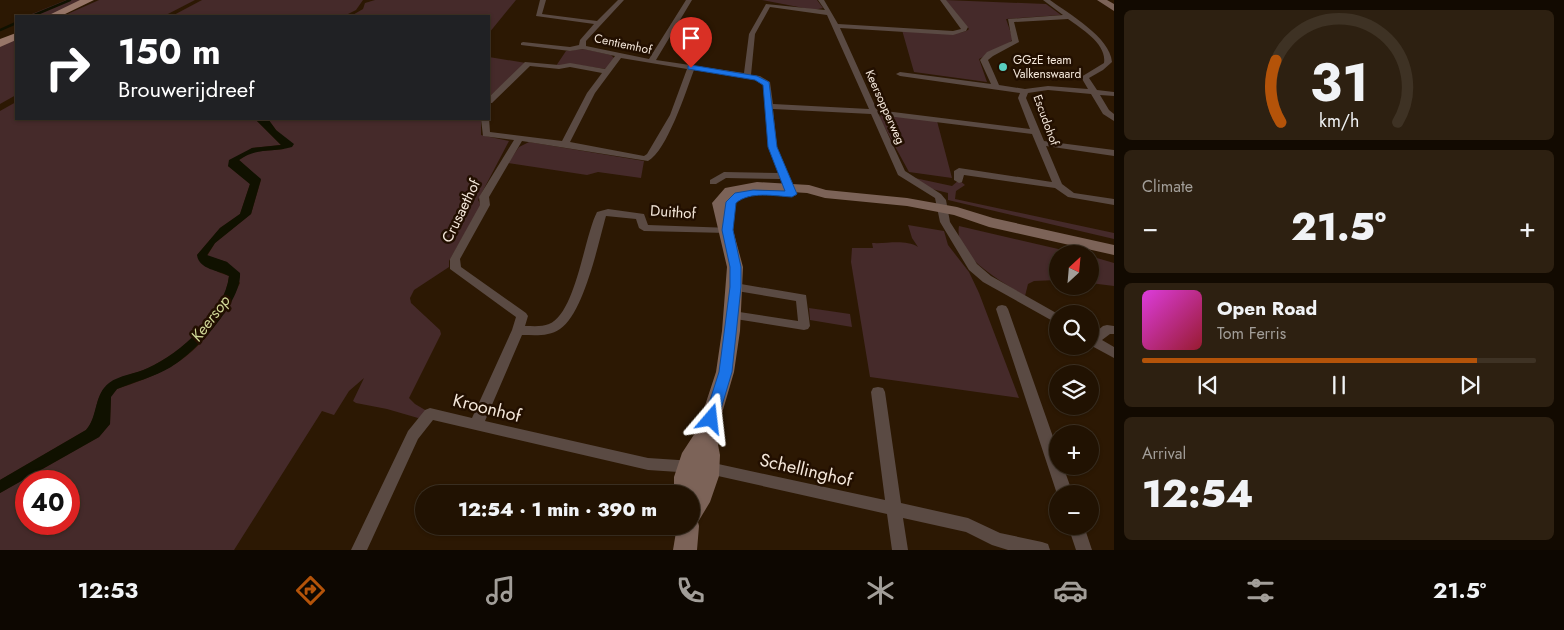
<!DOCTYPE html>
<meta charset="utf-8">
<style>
body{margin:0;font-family:Jost,sans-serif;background:#2d2011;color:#f1f3f6;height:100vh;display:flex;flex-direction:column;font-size:19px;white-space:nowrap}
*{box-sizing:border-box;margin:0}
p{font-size:16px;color:#a29e99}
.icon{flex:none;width:28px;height:28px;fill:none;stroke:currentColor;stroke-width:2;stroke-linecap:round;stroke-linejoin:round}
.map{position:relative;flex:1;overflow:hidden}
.side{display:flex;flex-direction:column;gap:10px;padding:10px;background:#120a01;width:450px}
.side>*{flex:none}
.guide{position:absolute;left:15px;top:15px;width:475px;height:105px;border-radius:0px;box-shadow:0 1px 4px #0004,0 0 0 1px #3e3224;background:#202124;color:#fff;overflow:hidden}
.needle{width:32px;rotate:26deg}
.fabs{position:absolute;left:1049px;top:245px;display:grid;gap:10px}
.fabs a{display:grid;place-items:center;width:50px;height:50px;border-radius:50%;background:#211202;box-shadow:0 1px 4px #0004,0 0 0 1px #3e3224;font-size:25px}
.speed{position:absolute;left:15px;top:470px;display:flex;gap:10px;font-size:25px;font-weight:700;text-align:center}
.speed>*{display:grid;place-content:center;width:65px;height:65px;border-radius:50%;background:#211202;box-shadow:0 1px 4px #0004,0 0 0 1px #3e3224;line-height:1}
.speed .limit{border:8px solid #d22;background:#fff;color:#111}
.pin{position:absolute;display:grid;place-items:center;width:42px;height:42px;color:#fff;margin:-51px -21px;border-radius:50% 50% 50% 0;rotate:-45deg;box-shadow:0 0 5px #0007}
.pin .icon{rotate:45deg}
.me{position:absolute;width:55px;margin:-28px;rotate:17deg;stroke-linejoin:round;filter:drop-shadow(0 0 4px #0008)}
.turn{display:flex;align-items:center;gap:18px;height:105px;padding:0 20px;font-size:22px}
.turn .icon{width:65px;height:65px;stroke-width:2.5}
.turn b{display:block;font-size:35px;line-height:42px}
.big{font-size:38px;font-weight:800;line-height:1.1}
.side .tile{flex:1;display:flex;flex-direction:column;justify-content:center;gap:8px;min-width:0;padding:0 18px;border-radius:8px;background:#2d2011}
.side .dial{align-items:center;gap:0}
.dial svg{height:130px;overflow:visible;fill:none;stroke:#3e3224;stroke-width:7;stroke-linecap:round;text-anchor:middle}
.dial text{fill:#f1f3f6;stroke:none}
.song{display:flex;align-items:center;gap:15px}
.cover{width:60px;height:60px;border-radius:8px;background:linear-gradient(135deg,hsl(300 70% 55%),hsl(350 70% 35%))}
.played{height:5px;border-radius:2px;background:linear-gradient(90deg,#b45309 85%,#3e3224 85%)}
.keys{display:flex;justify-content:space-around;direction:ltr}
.heat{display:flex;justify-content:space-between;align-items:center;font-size:28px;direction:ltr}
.trip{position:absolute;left:415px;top:485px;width:285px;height:50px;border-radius:25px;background:#211202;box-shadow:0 1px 4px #0004,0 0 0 1px #3e3224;font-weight:800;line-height:50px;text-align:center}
.dock{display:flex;height:80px;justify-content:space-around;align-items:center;background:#0d0701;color:#a29e99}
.dock .icon{width:35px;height:35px}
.dock .current{color:#b45309}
.dock b{font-size:22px;color:#f1f3f6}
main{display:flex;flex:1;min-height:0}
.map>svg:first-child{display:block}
.green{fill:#452a2a;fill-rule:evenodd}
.water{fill:#101100}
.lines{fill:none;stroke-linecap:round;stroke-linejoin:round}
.stream{stroke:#101100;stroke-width:2.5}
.street{fill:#5a4a43;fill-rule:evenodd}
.secondary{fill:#7c6358;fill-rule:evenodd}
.primary{fill:#977668;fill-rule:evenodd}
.route{fill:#1a73e8;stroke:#114b97}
.poi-dot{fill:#59cebf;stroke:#220f00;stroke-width:2}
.labels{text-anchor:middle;stroke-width:5;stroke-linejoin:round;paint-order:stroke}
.far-street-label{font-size:12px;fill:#f5e8db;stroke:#220f00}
.far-poi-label{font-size:12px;fill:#f5e8db;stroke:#220f00;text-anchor:start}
.street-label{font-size:15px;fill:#f5e8db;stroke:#220f00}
.water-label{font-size:16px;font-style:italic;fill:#cfd696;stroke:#220f00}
.near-street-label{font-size:18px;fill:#f5e8db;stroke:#220f00}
</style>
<main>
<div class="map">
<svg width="1114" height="550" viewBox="0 0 1114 550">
<rect width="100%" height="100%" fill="#2c1803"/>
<path class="green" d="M 66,0 L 87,0 L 50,16 L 27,16 Z
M 99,0 L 195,0 L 164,16 L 63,16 Z
M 202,0 L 363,0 L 356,10 L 344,16 L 172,16 Z
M 375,0 L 516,0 L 489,33 L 489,16 L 351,16 L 363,9 L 365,3 Z
M 762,0 L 817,0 L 823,8 L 814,10 Z
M 945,0 L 1046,4 L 1061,15 L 1006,19 L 1013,39 L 1008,44 L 979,59 L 987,82 L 914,72 L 902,30 C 916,31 960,38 969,29 Z
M 16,37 L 16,95 L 0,104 L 0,44 Z
M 584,49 L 611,55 L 615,59 L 606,69 L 571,64 L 556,66 L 566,51 Z
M 489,57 L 526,63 L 489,97 Z
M 16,102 L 16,119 L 255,119 L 281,145 L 252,148 L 228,166 L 250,184 L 240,214 L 220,228 L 197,255 L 218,272 L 229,276 C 225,314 181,353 148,368 C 133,375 115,376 104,389 C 94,400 98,417 86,430 L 0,480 L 0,111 Z
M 884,114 L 937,121 L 952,178 L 909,172 L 879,117 Z
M 268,119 L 481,119 L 481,135 L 509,141 L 478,200 L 481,205 L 449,261 L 449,267 L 414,290 L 410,298 L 411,303 L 440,330 L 441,334 L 409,398 L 415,404 L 432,414 L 418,418 L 387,409 L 356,403 L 353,401 L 364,378 L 349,391 L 334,415 L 322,411 L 234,550 L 0,550 L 0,493 L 99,437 L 110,424 L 111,396 L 117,389 C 134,383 153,377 170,367 C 202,350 225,314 240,283 L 227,262 L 207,256 L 215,243 L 251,214 L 261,180 L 239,160 L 251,152 L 284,149 L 276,130 ZM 26,481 L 69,481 L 69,524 L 26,524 Z
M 529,142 L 644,161 L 641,178 L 598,172 L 587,175 L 508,163 L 519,147 Z
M 910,177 L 952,186 L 959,180 L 965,185 L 956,191 L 955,199 L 1114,233 L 1114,239 L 948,200 L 948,193 L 932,189 Z
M 908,225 L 944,231 L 948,245 L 969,272 L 979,293 L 1019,398 L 870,377 L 851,262 L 852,248 L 873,248 L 872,243 C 887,244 905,239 918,247 L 912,238 Z
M 959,226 L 1080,254 L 1058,254 L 1057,280 L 1034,281 L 1028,284 L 1025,296 C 1004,283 953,256 959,226 Z
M 1090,256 L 1114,263 L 1114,286 L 1090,283 Z
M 809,308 L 850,314 L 852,327 L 810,320 Z"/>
<path class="water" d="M 255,119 L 268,119 L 276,130 L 294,144 L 292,147 C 272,153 257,147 239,160 L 261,179 L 251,214 L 215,243 L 207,255 L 227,262 L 240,273 C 242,302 195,353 171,367 C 154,377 134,382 117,389 L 111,397 L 110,424 L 99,437 L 0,493 L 0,480 L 86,430 C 98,417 94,394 109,383 C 119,375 136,374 148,368 C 180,354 225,313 229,276 C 219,270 199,270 197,255 L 220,228 L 240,214 L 250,184 L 228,166 L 229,160 L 252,148 L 281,145 Z"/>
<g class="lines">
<path class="stream" d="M 32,16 L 70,0
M 0,30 L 16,23"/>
<path class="street" d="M 540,0 L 546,0 L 542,14 L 597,21 L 618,0 L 624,0 L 586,41 L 586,46 L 649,59 L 686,0 L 692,0 L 656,60 L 744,73 L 749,34 L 766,4 L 825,10 L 818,0 L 824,0 L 838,24 L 953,31 L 961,29 L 940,0 L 946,0 L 968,27 L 966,31 L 953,35 L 840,28 L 877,110 L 1030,129 L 1018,98 L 1020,93 L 900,76 L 896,74 L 900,72 L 991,84 L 980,60 L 987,52 L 1012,41 L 1008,19 L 1063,15 L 1043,0 L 1050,0 C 1069,14 1110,37 1112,62 L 1103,70 L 1089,78 L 1097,90 L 1114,92 L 1114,96 L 1100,95 L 1109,110 L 1114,114 L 1114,121 L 1103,114 L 1091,94 L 1048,90 L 1028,93 L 1026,98 L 1044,141 L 1114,150 L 1114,156 L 1046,146 L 1062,184 L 1074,193 L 1114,199 L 1114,205 L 1068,197 L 1055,188 L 964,175 L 962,182 L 959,183 L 954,180 L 954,171 L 959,168 L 1052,182 L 1032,134 L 879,115 L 905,171 L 941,194 L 946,200 L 950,222 L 977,264 L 991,276 L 1058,314 L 1058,324 L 983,282 L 969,270 L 940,222 L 935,198 L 898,175 L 871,114 L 773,109 L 777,147 L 797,194 L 795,196 L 789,196 L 781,179 L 726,178 L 716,184 L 710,184 L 710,180 L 724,172 L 779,173 L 769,147 L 763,85 L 755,80 L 694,70 C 686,91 667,151 648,161 L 522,141 L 489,197 L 490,205 L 460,259 L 461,267 L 526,313 L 528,316 L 525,326 C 533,326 542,327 549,324 C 576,313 584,237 597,212 L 608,209 L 644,214 L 648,225 L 731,228 L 732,230 L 727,233 L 644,231 L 639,228 L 636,219 L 606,216 C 598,244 584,313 560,329 C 549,337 534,335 522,335 L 485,421 L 648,458 L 709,462 L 885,500 L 871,392 L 873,388 L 878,387 L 883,388 L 885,392 L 901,503 L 968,518 L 1000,533 L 1042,542 L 1048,544 L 1050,550 L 1008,550 L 992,545 L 966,532 L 903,518 L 908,550 L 892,550 L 887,514 L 709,474 L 648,470 L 433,420 L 418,439 L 367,550 L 351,550 L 408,431 L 425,410 L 430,408 L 472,418 L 512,330 L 516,317 L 450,269 L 450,259 L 480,205 L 479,197 L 514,140 L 483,136 L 481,119 L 489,118 L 490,132 L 562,141 L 587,93 L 602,73 L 570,67 L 559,69 L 530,66 L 492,103 L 489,103 L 489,97 L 525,62 L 559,65 L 570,63 L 605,69 L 615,56 L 583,49 L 570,51 L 521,45 L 521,43 L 523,42 L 570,47 L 579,45 L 580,40 L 594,24 L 536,16 ZM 770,7 L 827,15 L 869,109 L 773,104 L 770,82 L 760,76 L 751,75 L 755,34 ZM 1068,19 C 1082,29 1107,44 1104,63 L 1081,77 L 1088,89 L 1048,86 L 1025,89 L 999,85 L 988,60 L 993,56 L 1019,42 L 1014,22 ZM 621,58 L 687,69 L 670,115 L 647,154 L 644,156 L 570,142 L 595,93 Z
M 735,283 L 806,295 L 810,326 L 808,329 L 804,330 L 729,318 L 727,315 L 729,312 L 733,311 L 798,321 L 796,301 L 731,290 L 729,287 Z
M 1002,305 L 1006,306 L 1008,309 L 1058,451 L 1058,466 L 1063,466 L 1073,494 L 1057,494 L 996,309 L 998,306 Z
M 1107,325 L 1114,326 L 1114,334 L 1110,334 L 1102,340 L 1114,347 L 1114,358 L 1090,345 L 1090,334 L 1092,335 L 1103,326 Z
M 1068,526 L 1084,526 L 1092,550 L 1076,550 Z"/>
<path class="secondary" d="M 1097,0 L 1107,0 L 1114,4 L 1114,11 Z
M 757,182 L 809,185 L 826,190 L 907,198 L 957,207 L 993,218 L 1114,245 L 1114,255 L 989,227 L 954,215 L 907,206 L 825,198 L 807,193 L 757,190 L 735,194 L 726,204 L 743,267 L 740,331 L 734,372 L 716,434 L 720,455 L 719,476 L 710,502 L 698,522 L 699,526 L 697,550 L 673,550 L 677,526 L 691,526 L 691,494 L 674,494 L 674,477 L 682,453 L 697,430 L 716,372 L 722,331 L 727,267 L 712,203 L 725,188 Z"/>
<path class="primary" d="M 80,0 L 94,0 L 61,16 L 47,16 Z
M 16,33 L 16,40 L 0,47 L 0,39 Z"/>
</g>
<path class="route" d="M 691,65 L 757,76 L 769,82 L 777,147 L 797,194 L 792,197 C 774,196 750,191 736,203 L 733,230 L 741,267 L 741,287 L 732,372 L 718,419 L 716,423 L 706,423 L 704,419 L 719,372 L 730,287 L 730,267 L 722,230 L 726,202 L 735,193 L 753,190 L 785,191 L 768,147 L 763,85 L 755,80 L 688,69 L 688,66 Z"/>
<circle class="poi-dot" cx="1003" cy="67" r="5"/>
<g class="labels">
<g class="far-street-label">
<text transform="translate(623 44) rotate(12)" y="4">Centiemhof</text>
<text transform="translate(885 107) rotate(66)" y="4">Keersopperweg</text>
<text transform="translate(1046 120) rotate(70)" y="4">Escudohof</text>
</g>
<g class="far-poi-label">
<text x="1013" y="64">GGzE team<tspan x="1013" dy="14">Valkenswaard</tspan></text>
</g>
<g class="street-label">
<text transform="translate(461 211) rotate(-64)" y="5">Crusaethof</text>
<text transform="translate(673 212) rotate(4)" y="5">Duithof</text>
</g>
<g class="water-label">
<text transform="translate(210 318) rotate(-53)" y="6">Keersop</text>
</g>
<g class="near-street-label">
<text transform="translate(487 408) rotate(14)" y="6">Kroonhof</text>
<text transform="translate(806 470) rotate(13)" y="6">Schellinghof</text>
</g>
</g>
</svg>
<div class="fabs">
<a><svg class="needle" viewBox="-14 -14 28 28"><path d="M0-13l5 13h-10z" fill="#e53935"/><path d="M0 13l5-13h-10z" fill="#a29e99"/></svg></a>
<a><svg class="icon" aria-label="search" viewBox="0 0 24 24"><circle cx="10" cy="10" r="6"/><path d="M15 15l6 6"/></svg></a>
<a><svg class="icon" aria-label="layers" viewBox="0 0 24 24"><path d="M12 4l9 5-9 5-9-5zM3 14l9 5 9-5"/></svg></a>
<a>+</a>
<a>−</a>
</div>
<div class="speed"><div class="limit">40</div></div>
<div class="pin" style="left:691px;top:68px;background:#d93025"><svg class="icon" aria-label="arrive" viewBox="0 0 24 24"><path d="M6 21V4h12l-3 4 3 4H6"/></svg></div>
<svg class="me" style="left:711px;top:419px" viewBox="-20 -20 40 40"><path d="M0-17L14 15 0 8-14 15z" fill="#1a73e8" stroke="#fff" stroke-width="4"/></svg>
<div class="trip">12:54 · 1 min · 390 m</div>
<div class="guide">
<div class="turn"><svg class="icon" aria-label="right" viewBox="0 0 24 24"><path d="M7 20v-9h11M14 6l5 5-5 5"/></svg><div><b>150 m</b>Brouwerijdreef</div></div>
</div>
</div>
<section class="side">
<div class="tile dial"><svg viewBox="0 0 100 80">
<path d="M14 69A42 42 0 1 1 86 69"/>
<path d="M14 69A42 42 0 0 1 11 31" stroke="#b45309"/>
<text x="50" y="56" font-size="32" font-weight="700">31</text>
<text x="50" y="72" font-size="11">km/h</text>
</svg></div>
<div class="tile"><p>Climate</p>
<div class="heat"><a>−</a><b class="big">21.5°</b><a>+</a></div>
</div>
<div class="tile">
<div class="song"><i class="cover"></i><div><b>Open Road</b><p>Tom Ferris</p></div></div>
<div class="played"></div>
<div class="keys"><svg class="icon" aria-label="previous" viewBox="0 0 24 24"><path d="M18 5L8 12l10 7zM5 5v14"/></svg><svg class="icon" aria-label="pause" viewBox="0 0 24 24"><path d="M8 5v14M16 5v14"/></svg><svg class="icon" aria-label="next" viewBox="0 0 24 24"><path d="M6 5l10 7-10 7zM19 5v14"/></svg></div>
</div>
<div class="tile"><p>Arrival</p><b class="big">12:54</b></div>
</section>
</main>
<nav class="dock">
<b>12:53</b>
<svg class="icon current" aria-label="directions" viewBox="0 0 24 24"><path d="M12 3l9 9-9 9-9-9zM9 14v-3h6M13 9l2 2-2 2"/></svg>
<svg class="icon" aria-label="music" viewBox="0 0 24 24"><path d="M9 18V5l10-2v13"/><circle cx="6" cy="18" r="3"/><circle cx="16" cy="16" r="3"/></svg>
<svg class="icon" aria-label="phone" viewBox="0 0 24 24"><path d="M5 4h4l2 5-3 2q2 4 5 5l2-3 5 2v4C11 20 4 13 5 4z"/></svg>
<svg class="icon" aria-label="climate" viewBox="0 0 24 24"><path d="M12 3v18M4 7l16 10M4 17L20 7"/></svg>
<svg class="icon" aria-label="car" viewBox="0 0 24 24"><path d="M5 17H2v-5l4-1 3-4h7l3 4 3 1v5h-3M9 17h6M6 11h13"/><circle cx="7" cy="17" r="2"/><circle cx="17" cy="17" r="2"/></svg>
<svg class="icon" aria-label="filters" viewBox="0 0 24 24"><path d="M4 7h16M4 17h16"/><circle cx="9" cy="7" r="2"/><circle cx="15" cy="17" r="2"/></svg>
<b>21.5°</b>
</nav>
